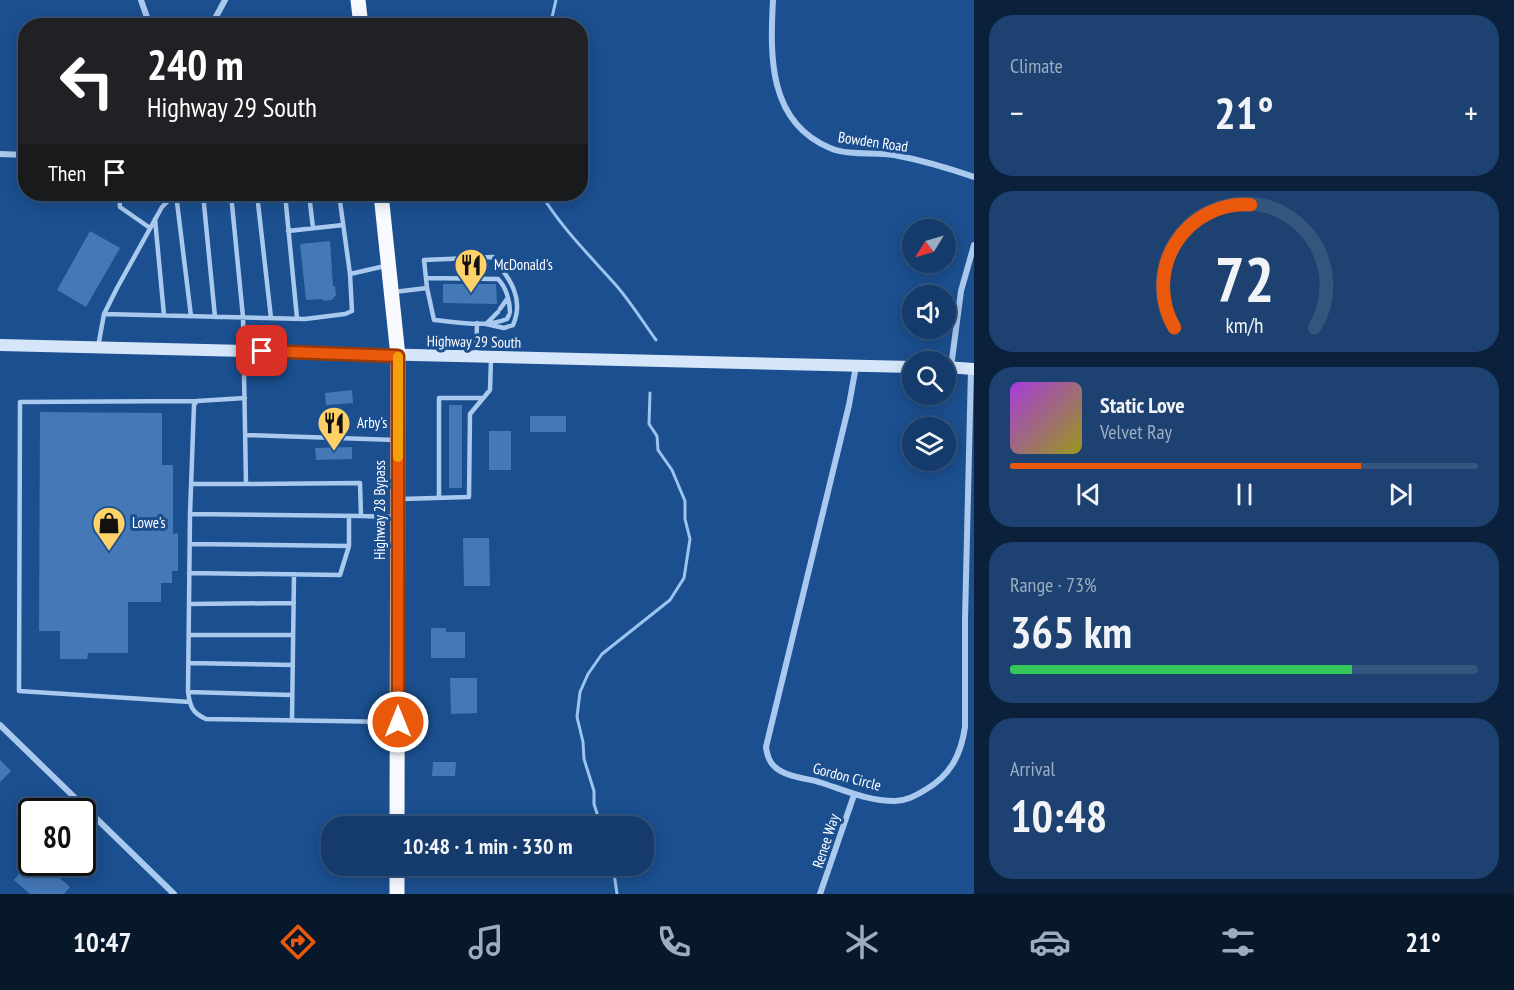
<!DOCTYPE html>
<meta charset="utf-8">
<style>
body{margin:0;font-family:"PT Sans Narrow",sans-serif;background:#1d4271;color:#f1f3f6;height:100vh;display:flex;flex-direction:column;font-size:22px;white-space:nowrap}
*{box-sizing:border-box;margin:0}
p{font-size:20px;color:#9dadc1}
.icon{flex:none;width:33px;height:33px;fill:none;stroke:currentColor;stroke-width:2;stroke-linecap:round;stroke-linejoin:round}
.map{position:relative;flex:1;overflow:hidden}
.side{display:flex;flex-direction:column;gap:15px;padding:15px;background:#0b203b;width:540px}
.side>*{flex:none}
.hud{position:absolute;left:18px;top:18px;width:570px;height:183px;border-radius:24px;box-shadow:0 3px 15px #0003,0 0 0 2px #33557e;background:#202124;color:#fff;overflow:hidden}
.needle{width:39px;rotate:233deg}
.buttons{position:absolute;left:902px;top:219px;display:grid;gap:12px}
.buttons a{display:grid;place-items:center;width:54px;height:54px;border-radius:50%;background:#143b6b;box-shadow:0 3px 15px #0003,0 0 0 2px #33557e;font-size:30px}
.speed{position:absolute;left:18px;top:798px;display:flex;gap:12px;font-size:30px;font-weight:700;text-align:center}
.speed>*{display:grid;place-content:center;width:78px;height:78px;border-radius:50%;background:#143b6b;box-shadow:0 3px 15px #0003,0 0 0 2px #33557e;line-height:1}
.speed .limit{border:3px solid #111;border-radius:9px;background:#fff;color:#111}
.pin{position:absolute;display:grid;place-items:center;width:51px;height:51px;color:#fff;margin:-26px;border-radius:12px;box-shadow:0 3px 9px #0006}
.me{position:absolute;width:66px;margin:-33px;rotate:0deg;stroke-linejoin:round;filter:drop-shadow(0 0 4px #0008)}
.turn{display:flex;align-items:center;gap:21px;height:126px;padding:0 30px;font-size:27px}
.turn .icon{width:78px;height:78px;stroke-width:2.5}
.turn b{display:block;font-size:42px;line-height:51px}
.then{display:flex;align-items:center;height:57px;padding:0 30px;background:#0003;gap:12px;font-size:22px}
.big{font-size:45px;font-weight:600;line-height:1.1}
.side .widget{flex:1;display:flex;flex-direction:column;justify-content:center;gap:9px;min-width:0;padding:0 21px;border-radius:24px;background:#1d4271}
.side .dial{align-items:center;gap:0}
.dial svg{height:156px;overflow:visible;fill:none;stroke:#33557e;stroke-width:7;stroke-linecap:round;text-anchor:middle}
.dial text{fill:#f1f3f6;stroke:none}
.song{display:flex;align-items:center;gap:18px}
.cover{width:72px;height:72px;border-radius:9px;background:linear-gradient(135deg,hsl(280 70% 55%),hsl(60 70% 35%))}
.played{height:6px;border-radius:3px;background:linear-gradient(90deg,#ea580c 75%,#33557e 75%)}
.keys{display:flex;justify-content:space-around;direction:ltr}
.heat{display:flex;justify-content:space-between;align-items:center;font-size:33px;direction:ltr}
.charge{height:9px;border-radius:4px;background:linear-gradient(90deg,#34c759 73%,#33557e 0)}
.trip{position:absolute;left:321px;top:816px;width:333px;height:60px;border-radius:24px;background:#143b6b;box-shadow:0 3px 15px #0003,0 0 0 2px #33557e;font-weight:600;line-height:60px;text-align:center}
.dock{display:flex;height:96px;justify-content:space-around;align-items:center;background:#08182b;color:#9dadc1}
.dock .icon{width:42px;height:42px}
.dock .current{color:#ea580c}
.dock b{font-size:27px;color:#f1f3f6}
main{display:flex;flex:1;min-height:0}
.map>svg:first-child{display:block}
.lines{fill:none;stroke-linecap:round;stroke-linejoin:round}
.stream{stroke:#9cc4f0;stroke-width:3}
.building{fill:#4478b7}
.service{stroke:#a9c9ee;stroke-width:4.5}
.minor{stroke:#a9c9ee;stroke-width:6}
.secondary{stroke:#d6e6fa;stroke-width:12}
.trunk{stroke:#f8faff;stroke-width:15}
.route-casing{stroke:#983908;stroke-width:15}
.route{stroke:#ea580c;stroke-width:10}
.slow{stroke:#f59e0b;stroke-width:10}
.labels{text-anchor:middle;stroke-width:6;stroke-linejoin:round;paint-order:stroke}
.street-label{font-size:15px;fill:#fff;stroke:#1b4f8f}
.poi-label{font-size:15px;fill:#fff;stroke:#1b4f8f;text-anchor:start}
</style>
<main>
<div class="map">
<svg width="974" height="894" viewBox="0 0 974 894">
<rect width="100%" height="100%" fill="#1b4f8f"/>
<g class="lines">
<path class="stream" d="M 550,26 L 556,0
M 541,194 C 561,227 589,255 615,284 C 630,301 643,322 656,340
M 601,826 L 594,804 L 594,791 L 584,759 L 583,742 L 577,717 L 580,692 L 588,674 L 602,654 L 670,600 L 684,578 L 690,539 L 685,519 L 685,501 L 672,470 L 658,450 L 657,436 L 649,424 L 650,393
M 613,866 L 617,894"/>
</g>
<path class="building" d="M 90,231 L 120,248 L 86,307 L 57,290 Z
M 330,241 L 333,286 L 335,286 L 336,295 L 332,300 L 323,301 L 323,299 L 306,300 L 300,244 Z
M 443,284 L 496,284 L 497,304 L 443,303 Z
M 352,390 L 353,403 L 326,405 L 325,393 Z
M 449,405 L 462,405 L 462,488 L 449,488 Z
M 40,412 L 162,413 L 162,465 L 173,465 L 173,534 L 178,533 L 178,571 L 172,571 L 172,583 L 161,583 L 161,602 L 128,602 L 128,653 L 88,653 L 87,659 L 60,659 L 60,631 L 39,631 Z
M 530,416 L 566,416 L 566,432 L 530,432 Z
M 489,431 L 511,431 L 511,470 L 489,470 Z
M 352,447 L 352,459 L 316,460 L 315,448 Z
M 463,538 L 489,538 L 490,586 L 464,586 Z
M 431,628 L 446,628 L 446,632 L 465,632 L 465,658 L 431,658 Z
M 450,678 L 477,678 L 477,713 L 451,714 Z
M 0,760 L 11,771 L 0,782 Z
M 433,762 L 456,762 L 455,776 L 432,776 Z
M 29,862 L 41,862 L 70,887 L 64,894 L 30,894 L 14,880 Z"/>
<g class="lines">
<path class="service" d="M 119,194 L 120,207 L 150,228
M 176,194 L 191,316
M 203,194 L 215,317
M 231,194 L 243,317 L 246,484 L 360,483 L 361,516 L 190,514 L 188,692 C 190,706 192,713 206,719 L 394,722
M 257,194 L 271,318
M 285,194 L 297,318
M 309,194 L 313,228
M 339,194 L 350,274
M 155,219 L 164,315
M 288,231 L 343,225
M 426,278 L 498,279 C 506,287 510,301 510,312
M 427,288 L 434,320 C 457,322 485,328 507,319 L 509,315
M 394,292 L 427,288 L 424,260 L 493,257 C 509,278 525,298 513,325 L 504,328 L 486,324
M 500,309 L 507,299
M 104,314 L 305,319 L 345,314 L 352,311 L 350,274 L 385,266
M 486,324 L 498,312
M 98,347 L 104,314 L 117,288 L 162,207 L 175,194
M 476,357 L 477,323
M 245,435 L 396,440
M 191,484 L 246,484
M 439,498 L 439,398 L 483,398
M 401,499 L 469,497 L 470,414 L 490,390 L 491,359
M 190,514 L 194,405 L 197,401 L 245,398
M 361,516 L 394,517
M 190,544 L 349,546
M 189,573 L 340,575 L 349,546 L 349,516
M 189,604 L 294,603
M 189,635 L 293,635
M 189,663 L 293,665
M 188,692 L 292,695
M 190,702 L 19,691 L 20,402 L 197,401
M 292,720 L 294,574"/>
<path class="minor" d="M 141,0 L 150,26
M 773,0 C 770,56 768,122 830,148 C 849,156 873,152 894,155 C 921,160 948,168 974,177
M 211,26 L 225,0
M 0,154 L 26,155
M 856,366 L 849,405 L 766,747 C 767,755 769,762 775,767 C 786,777 805,778 819,782 C 844,790 867,801 895,801 C 906,801 915,796 925,790 C 950,776 961,755 965,727 L 965,620 L 971,369
M 951,367 L 961,291 L 974,245
M 0,725 L 174,894
M 820,894 L 854,795"/>
<path class="secondary" d="M 0,345 L 912,367
M 945,367 L 974,369"/>
<path class="trunk" d="M 358,0 L 361,26
M 381,194 L 398,356 L 397,826
M 397,894 L 397,866"/>
</g>
<g class="lines">
<g class="route-casing">
<path id="route" d="M 262,351 L 398,356 L 398,722"/>
</g>
<use href="#route" class="route"/>
<path class="slow" d="M 398,357 L 398,457"/>
</g>
<defs>
<g id="restaurant-pin" transform="scale(1.725)"><path d="M0 17L-7.5 6A9.5 9.5 0 1 1 7.5 6Z" fill="#ffd166" stroke="#1b4f8f"/><path d="M-5-6h1v4h1v-4h1v4h1v-4h1v5L-1.5 .5V6h-2V.5L-5-1ZM5-6V6H3V1.5H1.5Q1.5-4 5-6Z" fill="#111"/></g>
<g id="shop-pin" transform="scale(1.725)"><path d="M0 17L-7.5 6A9.5 9.5 0 1 1 7.5 6Z" fill="#ffd166" stroke="#1b4f8f"/><path d="M-5-2.5h2.3a2.7 3.5 0 0 1 5.4 0H5L5.5 6h-11ZM-1.5-2.5h3a1.5 2.3 0 0 0-3 0Z" fill="#111"/></g>
</defs>
<g fill-rule="evenodd">
<use href="#restaurant-pin" x="471" y="265"/>
<use href="#restaurant-pin" x="334" y="423"/>
<use href="#shop-pin" x="109" y="523"/>
</g>
<g class="labels">
<g class="street-label">
<text transform="translate(873 142) rotate(8)" y="5">Bowden Road</text>
<text transform="translate(474 342) rotate(1)" y="5">Highway 29 South</text>
<text transform="translate(380 510) rotate(-90)" y="5">Highway 28 Bypass</text>
<text transform="translate(847 777) rotate(15)" y="5">Gordon Circle</text>
<text transform="translate(826 841) rotate(-72)" y="5">Renee Way</text>
</g>
<g class="poi-label">
<text x="494" y="270">McDonald's</text>
<text x="357" y="428">Arby's</text>
<text x="132" y="528">Lowe's</text>
</g>
</g>
</svg>
<div class="buttons">
<a><svg class="needle" viewBox="-14 -14 28 28"><path d="M0-13l5 13h-10z" fill="#e53935"/><path d="M0 13l5-13h-10z" fill="#9dadc1"/></svg></a>
<a><svg class="icon" aria-label="sound" viewBox="0 0 24 24"><path d="M4 9h4l5-4v14l-5-4H4zM17 9q2 3 0 6"/></svg></a>
<a><svg class="icon" aria-label="search" viewBox="0 0 24 24"><circle cx="10" cy="10" r="6"/><path d="M15 15l6 6"/></svg></a>
<a><svg class="icon" aria-label="layers" viewBox="0 0 24 24"><path d="M12 4l9 5-9 5-9-5zM3 14l9 5 9-5"/></svg></a>
</div>
<div class="speed"><div class="limit">80</div></div>
<div class="pin" style="left:262px;top:351px;background:#d93025"><svg class="icon" aria-label="arrive" viewBox="0 0 24 24"><path d="M6 21V4h12l-3 4 3 4H6"/></svg></div>
<svg class="me" style="left:398px;top:722px" viewBox="-20 -20 40 40"><circle r="17" fill="#ea580c" stroke="#fff" stroke-width="3"/><path d="M0-11L8 9 0 5-8 9z" fill="#fff"/></svg>
<div class="trip">10:48 · 1 min · 330 m</div>
<div class="hud">
<div class="turn"><svg class="icon" aria-label="left" viewBox="0 0 24 24"><path d="M17 20v-9H6M10 6l-5 5 5 5"/></svg><div><b>240 m</b>Highway 29 South</div></div>
<div class="then">Then<svg class="icon" aria-label="arrive" viewBox="0 0 24 24"><path d="M6 21V4h12l-3 4 3 4H6"/></svg></div>
</div>
</div>
<section class="side">
<div class="widget"><p>Climate</p>
<div class="heat"><a>−</a><b class="big">21°</b><a>+</a></div>
</div>
<div class="widget dial"><svg viewBox="0 0 100 80">
<path d="M14 69A42 42 0 1 1 86 69"/>
<path d="M14 69A42 42 0 0 1 53 6" stroke="#ea580c"/>
<text x="50" y="56" font-size="32" font-weight="700">72</text>
<text x="50" y="72" font-size="11">km/h</text>
</svg></div>
<div class="widget">
<div class="song"><i class="cover"></i><div><b>Static Love</b><p>Velvet Ray</p></div></div>
<div class="played"></div>
<div class="keys"><svg class="icon" aria-label="previous" viewBox="0 0 24 24"><path d="M18 5L8 12l10 7zM5 5v14"/></svg><svg class="icon" aria-label="pause" viewBox="0 0 24 24"><path d="M8 5v14M16 5v14"/></svg><svg class="icon" aria-label="next" viewBox="0 0 24 24"><path d="M6 5l10 7-10 7zM19 5v14"/></svg></div>
</div>
<div class="widget"><p>Range · 73%</p><b class="big">365 km</b><div class="charge"></div></div>
<div class="widget"><p>Arrival</p><b class="big">10:48</b></div>
</section>
</main>
<nav class="dock">
<b>10:47</b>
<svg class="icon current" aria-label="directions" viewBox="0 0 24 24"><path d="M12 3l9 9-9 9-9-9zM9 14v-3h6M13 9l2 2-2 2"/></svg>
<svg class="icon" aria-label="music" viewBox="0 0 24 24"><path d="M9 18V5l10-2v13"/><circle cx="6" cy="18" r="3"/><circle cx="16" cy="16" r="3"/></svg>
<svg class="icon" aria-label="phone" viewBox="0 0 24 24"><path d="M5 4h4l2 5-3 2q2 4 5 5l2-3 5 2v4C11 20 4 13 5 4z"/></svg>
<svg class="icon" aria-label="climate" viewBox="0 0 24 24"><path d="M12 3v18M4 7l16 10M4 17L20 7"/></svg>
<svg class="icon" aria-label="car" viewBox="0 0 24 24"><path d="M5 17H2v-5l4-1 3-4h7l3 4 3 1v5h-3M9 17h6M6 11h13"/><circle cx="7" cy="17" r="2"/><circle cx="17" cy="17" r="2"/></svg>
<svg class="icon" aria-label="filters" viewBox="0 0 24 24"><path d="M4 7h16M4 17h16"/><circle cx="9" cy="7" r="2"/><circle cx="15" cy="17" r="2"/></svg>
<b>21°</b>
</nav>
